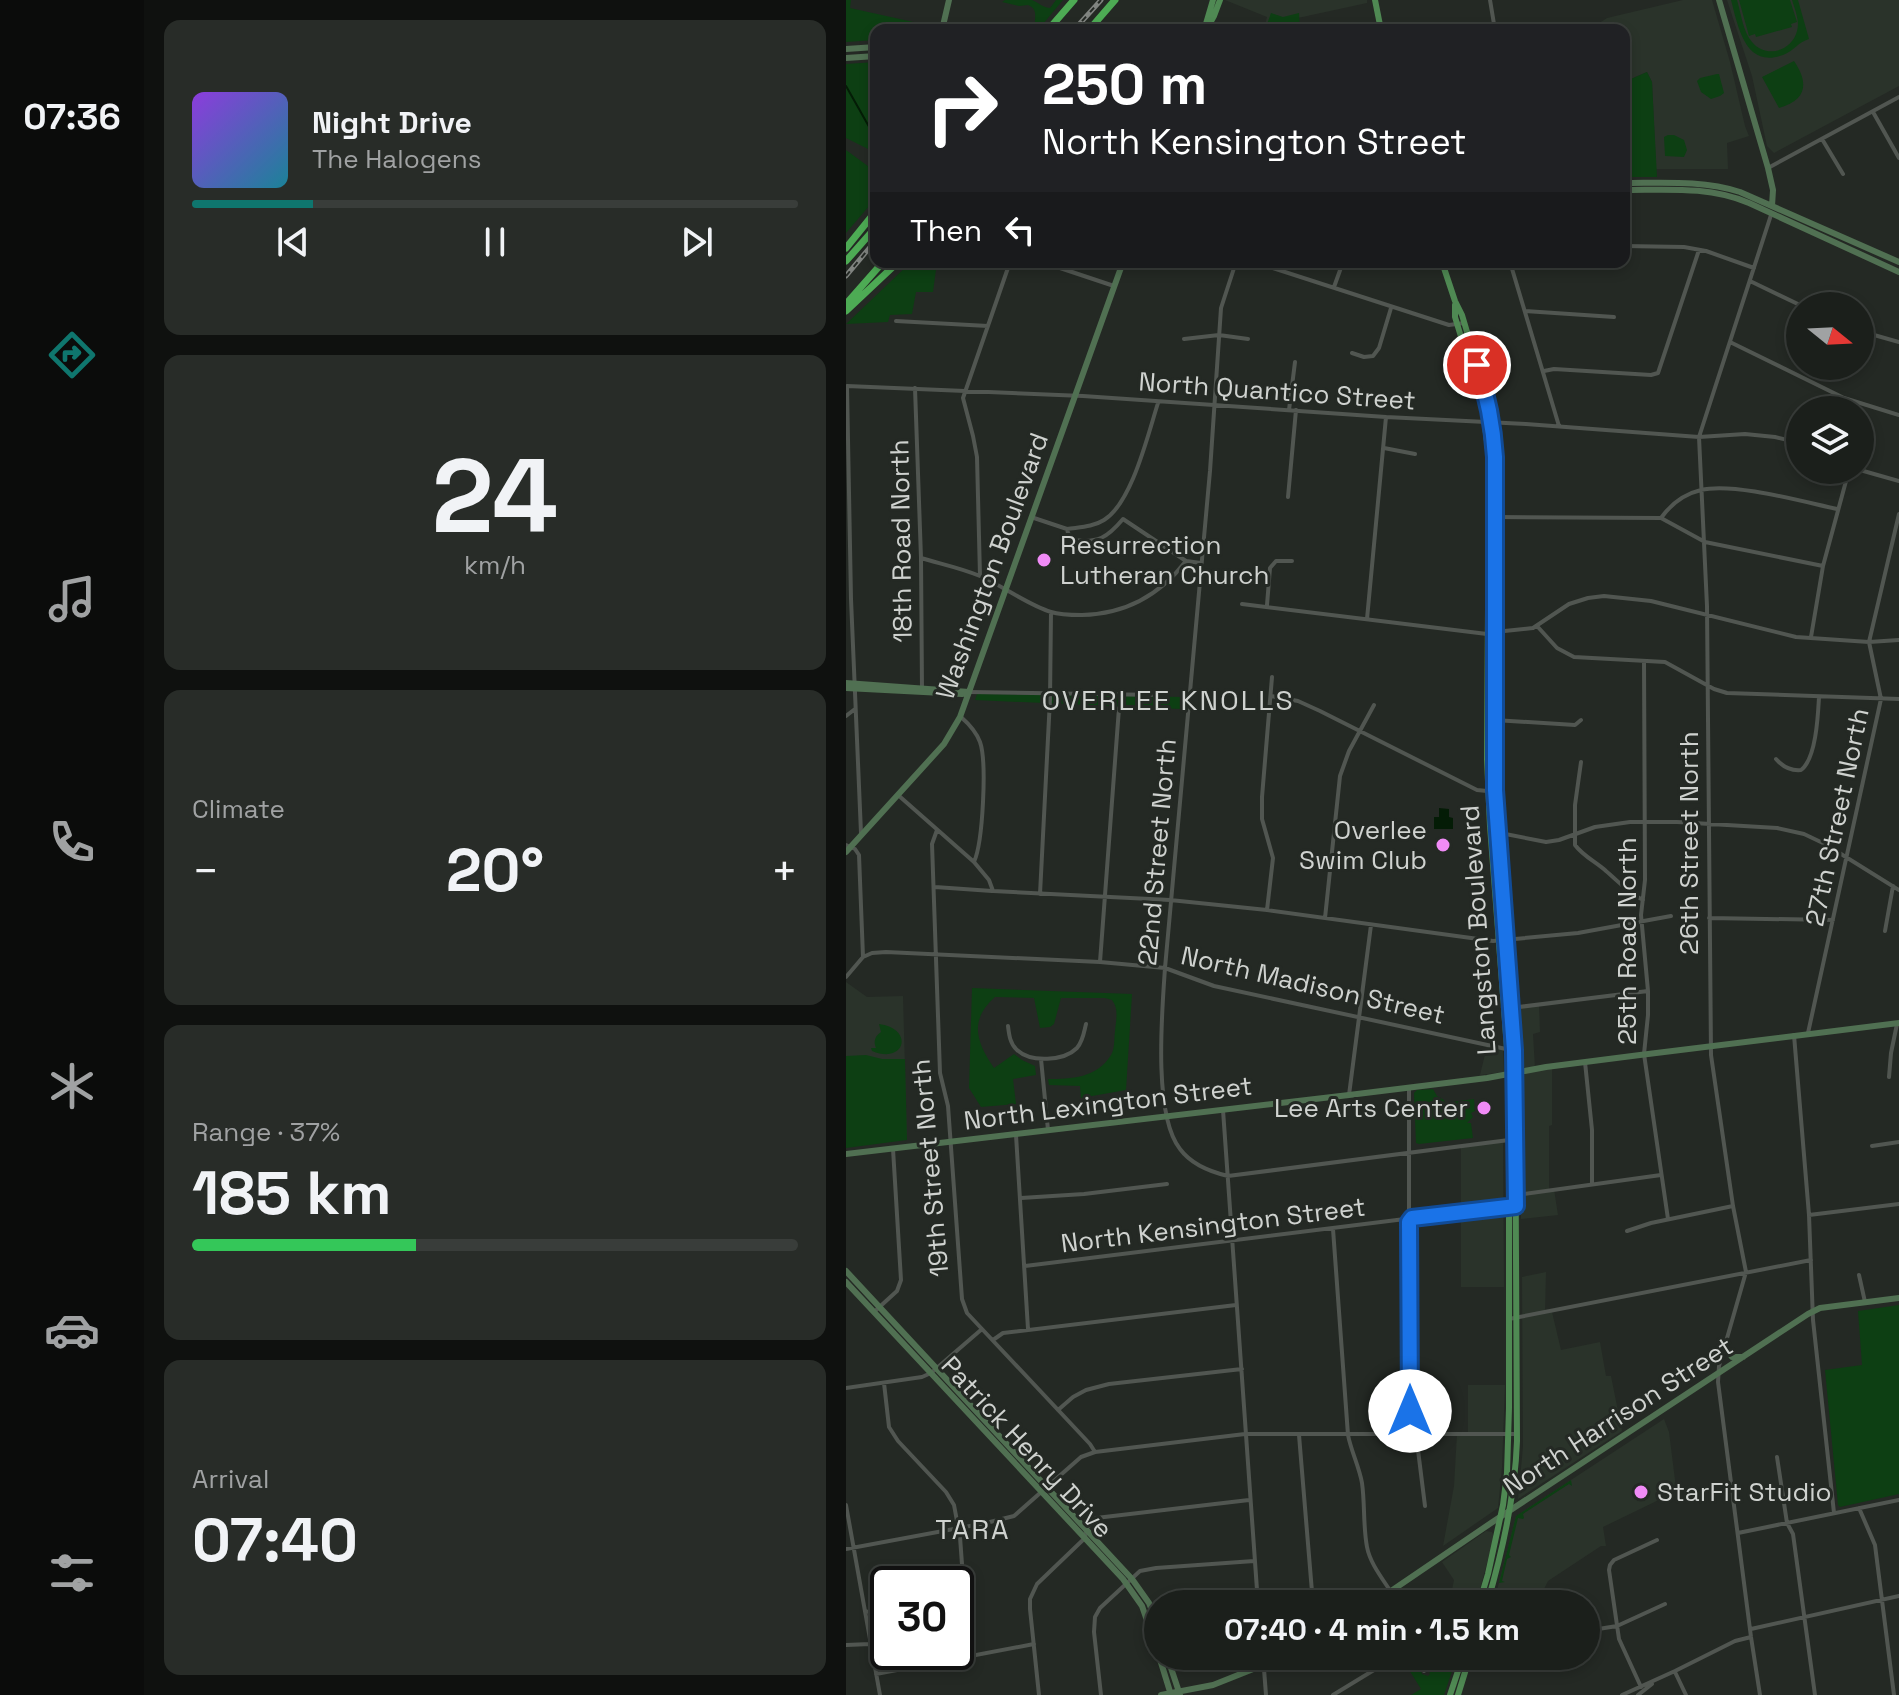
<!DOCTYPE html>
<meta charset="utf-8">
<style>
body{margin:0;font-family:"Space Grotesk",sans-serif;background:#282c28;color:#f1f3f6;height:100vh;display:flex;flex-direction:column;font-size:30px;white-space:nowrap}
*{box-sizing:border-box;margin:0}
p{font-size:26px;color:#a0a2a3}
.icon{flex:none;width:44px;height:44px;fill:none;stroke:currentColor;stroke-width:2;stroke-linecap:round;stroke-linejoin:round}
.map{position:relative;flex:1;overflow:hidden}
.drawer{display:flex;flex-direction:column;gap:20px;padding:20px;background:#0f110f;width:702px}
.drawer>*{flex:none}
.guide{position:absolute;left:24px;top:24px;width:760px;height:244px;border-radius:16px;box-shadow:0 4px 12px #0003,0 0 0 2px #393d3a;background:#202124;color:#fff;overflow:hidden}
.needle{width:52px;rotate:108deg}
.controls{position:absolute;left:940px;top:292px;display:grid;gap:16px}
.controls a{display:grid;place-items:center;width:88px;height:88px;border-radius:50%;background:#1b1f1b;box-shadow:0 4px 12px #0003,0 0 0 2px #393d3a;font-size:40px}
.speed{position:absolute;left:24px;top:1566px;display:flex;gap:16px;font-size:40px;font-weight:700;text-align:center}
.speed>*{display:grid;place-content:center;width:104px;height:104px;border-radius:50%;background:#1b1f1b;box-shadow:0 4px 12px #0003,0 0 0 2px #393d3a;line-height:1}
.speed .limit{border:4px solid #111;border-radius:12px;background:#fff;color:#111}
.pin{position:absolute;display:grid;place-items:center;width:68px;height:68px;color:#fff;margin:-34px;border:4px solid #fff;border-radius:50%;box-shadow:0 2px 8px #0007}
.me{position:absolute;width:88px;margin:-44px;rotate:0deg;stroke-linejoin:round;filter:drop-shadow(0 0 6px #0008)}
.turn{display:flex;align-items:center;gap:28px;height:168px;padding:0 40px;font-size:36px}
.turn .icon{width:104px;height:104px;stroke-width:2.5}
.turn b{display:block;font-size:56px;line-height:68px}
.then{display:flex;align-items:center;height:76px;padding:0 40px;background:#0003;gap:16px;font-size:30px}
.big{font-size:60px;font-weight:700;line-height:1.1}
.drawer .widget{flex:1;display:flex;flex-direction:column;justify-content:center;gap:12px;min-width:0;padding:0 28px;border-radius:16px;background:#282c28}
.drawer .dial{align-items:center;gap:0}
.dial b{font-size:104px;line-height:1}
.song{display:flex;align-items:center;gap:24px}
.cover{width:96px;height:96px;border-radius:12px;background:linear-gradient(135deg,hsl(270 70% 55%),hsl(190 70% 35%))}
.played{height:8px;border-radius:4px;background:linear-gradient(90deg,#0f766e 20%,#393d3a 20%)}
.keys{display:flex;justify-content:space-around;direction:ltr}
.heat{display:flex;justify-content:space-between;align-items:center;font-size:44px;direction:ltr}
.charge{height:12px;border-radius:6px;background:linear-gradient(90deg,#34c759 37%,#393d3a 0)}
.trip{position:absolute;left:298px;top:1590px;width:456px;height:80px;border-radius:40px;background:#1b1f1b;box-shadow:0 4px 12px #0003,0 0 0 2px #393d3a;font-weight:700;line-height:80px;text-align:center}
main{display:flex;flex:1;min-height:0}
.dock{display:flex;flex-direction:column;width:144px;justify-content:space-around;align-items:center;background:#0b0c0b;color:#a0a2a3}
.dock .icon{width:56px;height:56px}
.dock .selected{color:#0f766e}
.dock b{font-size:36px;color:#f1f3f6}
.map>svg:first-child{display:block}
.built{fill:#2a332a}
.green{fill:#0d3f13}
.water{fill:#041c06}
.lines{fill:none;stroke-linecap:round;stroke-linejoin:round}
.stream{stroke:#041c06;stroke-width:2}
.street{stroke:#515651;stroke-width:4}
.secondary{stroke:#507052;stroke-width:6}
.primary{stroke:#4f8953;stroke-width:6}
.highway{stroke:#4dab54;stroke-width:7}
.rail-casing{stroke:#808480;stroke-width:5}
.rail{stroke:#242924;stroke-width:2;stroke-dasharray:6;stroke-linecap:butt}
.route-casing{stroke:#114b97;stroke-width:20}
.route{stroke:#1a73e8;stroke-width:14}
.poi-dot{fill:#f08bf6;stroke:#242924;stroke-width:3}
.labels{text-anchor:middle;stroke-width:6;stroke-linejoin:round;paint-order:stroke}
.street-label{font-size:26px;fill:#cfd2cf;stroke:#242924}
.poi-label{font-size:26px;fill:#cfd2cf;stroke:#242924;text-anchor:start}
.neighbourhood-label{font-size:28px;letter-spacing:2px;fill:#cfd2cf;stroke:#242924}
</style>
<main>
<nav class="dock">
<b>07:36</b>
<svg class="icon selected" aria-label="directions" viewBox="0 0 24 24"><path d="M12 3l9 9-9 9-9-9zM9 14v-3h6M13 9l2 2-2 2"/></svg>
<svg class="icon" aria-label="music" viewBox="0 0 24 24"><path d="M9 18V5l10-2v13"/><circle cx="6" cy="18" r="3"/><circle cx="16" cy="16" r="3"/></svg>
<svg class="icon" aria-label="phone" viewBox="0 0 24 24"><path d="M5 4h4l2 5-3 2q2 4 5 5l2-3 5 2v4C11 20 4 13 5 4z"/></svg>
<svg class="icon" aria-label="climate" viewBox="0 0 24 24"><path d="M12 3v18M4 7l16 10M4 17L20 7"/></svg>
<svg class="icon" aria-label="car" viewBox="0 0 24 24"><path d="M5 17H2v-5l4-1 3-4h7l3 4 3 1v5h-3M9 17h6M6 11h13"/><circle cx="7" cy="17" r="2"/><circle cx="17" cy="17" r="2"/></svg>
<svg class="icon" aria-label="filters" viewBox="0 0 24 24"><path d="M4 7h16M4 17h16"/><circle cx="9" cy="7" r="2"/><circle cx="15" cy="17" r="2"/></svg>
</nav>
<section class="drawer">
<div class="widget">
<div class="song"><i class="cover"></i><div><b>Night Drive</b><p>The Halogens</p></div></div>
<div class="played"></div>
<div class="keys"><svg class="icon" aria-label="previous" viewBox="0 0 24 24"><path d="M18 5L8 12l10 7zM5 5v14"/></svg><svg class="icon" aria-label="pause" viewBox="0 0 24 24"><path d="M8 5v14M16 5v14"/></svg><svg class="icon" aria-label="next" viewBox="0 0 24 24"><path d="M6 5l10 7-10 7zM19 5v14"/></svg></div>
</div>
<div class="widget dial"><b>24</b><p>km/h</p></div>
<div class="widget"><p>Climate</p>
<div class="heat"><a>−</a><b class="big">20°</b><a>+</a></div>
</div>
<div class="widget"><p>Range · 37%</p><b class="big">185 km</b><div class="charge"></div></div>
<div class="widget"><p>Arrival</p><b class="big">07:40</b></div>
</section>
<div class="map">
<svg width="1053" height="1695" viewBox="0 0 1053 1695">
<rect width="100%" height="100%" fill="#242924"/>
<path class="built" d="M 379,0 L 521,0 L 521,3 L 419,25 L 421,17 Z
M 837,0 L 866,0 L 884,62 L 899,126 L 903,136 L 881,143 L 882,169 L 810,169 L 806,82 L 801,72 L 778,82 L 778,30 L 746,30 L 747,27 L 761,18 Z
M 881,0 L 1053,0 L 1053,86 L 928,153 L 921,146 L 906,76 Z
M 0,982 L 21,997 L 57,996 L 61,1140 L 0,1112 Z
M 693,1005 L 694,1032 L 687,1034 L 689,1068 L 706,1066 L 706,1125 L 703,1126 L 703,1189 L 708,1189 L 712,1215 L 675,1219 L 673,1072 L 668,1008 Z
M 641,1046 L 657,1050 L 658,1072 L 634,1075 Z
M 657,1141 L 658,1287 L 615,1287 L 615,1147 Z
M 700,1272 L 699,1312 L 706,1312 L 715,1350 L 754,1342 L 760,1376 L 765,1376 L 776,1431 L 672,1499 L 677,1447 L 676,1277 Z
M 622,1385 L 659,1385 L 656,1467 L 652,1508 L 597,1546 L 608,1486 L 611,1434 L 622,1433 Z
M 818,1419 L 823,1432 L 831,1496 L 825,1497 L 823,1495 L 757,1527 L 760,1546 L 755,1546 L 702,1581 L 698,1589 L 656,1595 L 654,1591 L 651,1590 L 670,1516 Z
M 640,1531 L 646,1532 L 648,1537 L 630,1604 L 603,1604 L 608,1580 L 596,1562 Z"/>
<path class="green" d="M 0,0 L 5,0 L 4,8 L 90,27 L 89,30 L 30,30 L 30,40 L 0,42 Z
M 159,0 C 166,0 179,0 186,0 C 194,3 195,7 204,8 L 210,0 L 217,0 L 192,30 L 189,30 C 187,20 194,10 182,5 L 173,6 L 156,2 Z
M 885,0 L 891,0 C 895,13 897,32 906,42 C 920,59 946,51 951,31 C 954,21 949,10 946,0 L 952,0 L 963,39 C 952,42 948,51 937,55 C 899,69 892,26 885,0 Z
M 893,0 L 944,0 L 951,22 L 945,24 L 946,27 L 910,37 L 909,34 L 903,36 Z
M 425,13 L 437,17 L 453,13 L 454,30 L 419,30 Z
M 948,61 C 963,83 961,100 933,108 L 916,77 Z
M 30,62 L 30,153 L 0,138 L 0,64 Z
M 801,72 L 806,82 L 811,177 L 778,177 L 778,82 Z
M 871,74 L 873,74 L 878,93 L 874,96 L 865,99 L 855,92 L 851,81 L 854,78 Z
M 822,135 L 828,135 L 838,140 L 841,150 L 838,157 L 819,156 L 818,137 Z
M 0,150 L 30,172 L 30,198 L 0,233 Z
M 65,262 L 98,262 L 91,262 L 87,292 L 70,292 L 66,314 L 44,315 L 42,322 L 0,324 Z
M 131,694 L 337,697 L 335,709 L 129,700 Z
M 126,988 L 286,994 L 280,1090 L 235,1098 L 234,1086 L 203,1085 L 202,1079 C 225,1079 251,1078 265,1055 C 269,1049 268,1038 269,1031 C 270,1020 273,1009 266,1000 L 259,998 L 215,998 L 208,1024 L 204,1027 L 194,1028 L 188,998 L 149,997 C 123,1020 130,1042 148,1068 L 168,1054 L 176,1060 L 189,1066 L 190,1075 L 167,1079 L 170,1104 L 135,1107 L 123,1088 Z
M 33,1024 C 68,1028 60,1065 26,1051 L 25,1048 L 30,1048 C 27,1041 29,1036 35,1032 Z
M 20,1055 L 36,1059 L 59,1059 L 61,1140 L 0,1148 L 0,1056 Z
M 587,1089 L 591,1096 L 598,1100 L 599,1103 L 628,1099 L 629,1111 L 625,1113 L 627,1117 L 621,1123 L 625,1123 L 627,1138 L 573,1144 L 570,1143 L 568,1093 L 571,1090 Z
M 1053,1305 L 1053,1494 L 994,1507 L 992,1505 L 979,1370 L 1016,1365 L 1012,1311 Z
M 725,1480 L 726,1486 L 723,1484 L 677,1514 L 678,1518 L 677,1519 L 672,1518 L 663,1555 L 665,1557 L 661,1559 L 656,1581 L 659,1582 L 653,1583 L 670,1516 Z
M 557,1656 L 564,1656 L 562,1660 L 571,1667 L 579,1656 L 581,1656 L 575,1671 L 576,1674 L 582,1676 L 584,1674 L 582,1667 L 586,1656 L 611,1656 L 598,1695 L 565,1695 L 575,1689 L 555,1657 Z"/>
<path class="water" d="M 593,808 L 603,809 L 603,817 L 607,818 L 607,829 L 588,829 L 588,817 L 593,817 Z"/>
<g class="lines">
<path class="stream" d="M 0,86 L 30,139"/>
<path class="street" d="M 644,0 L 649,30
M 1027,112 L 1053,158
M 976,139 L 997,174
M 922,168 L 1053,97
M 778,246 L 838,247 L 860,251 L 908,268
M 196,262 L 268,286
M 390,262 L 375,308 L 364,471 L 319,968 C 316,1012 307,1115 334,1149 C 345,1164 365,1172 382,1176 L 663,1140
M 408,262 L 603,325 L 618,323
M 664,262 L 713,426
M 904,281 L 956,306
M 488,287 L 497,262
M 679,311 L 768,317
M 50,321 L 142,326
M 1014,331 L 1053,342
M 338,339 L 373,335 L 402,339
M 884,342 L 998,398 L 1053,415
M 506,353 L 518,357 L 527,356 L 533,348 L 545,308
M 698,371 L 708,369 L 805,375 L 812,373 L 853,250
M 69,388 L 75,558 L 76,691
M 443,410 L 449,362
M 538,448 L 569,454
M 1014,470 L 1053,481
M 442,497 L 450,410
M 185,517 L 221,529 L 222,533 L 228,540 C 252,543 261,538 277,519 L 340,561 L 355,563
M 649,517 L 815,518 L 859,542 L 977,566
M 815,518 C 825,504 838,494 855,490 C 887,482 958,502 991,509
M 221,529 C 234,527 247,527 258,520 C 286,503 302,434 312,403
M 75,558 C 95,564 115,568 134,576 C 157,586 182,605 205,612 C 214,615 226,615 236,615 C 279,614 314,595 340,561
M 134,576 L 131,457 L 127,436 L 117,398 L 164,262
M 396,604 L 641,634
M 421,605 L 424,568 L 430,561 L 446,561
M 521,619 L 540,417
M 691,626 L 711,648 L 728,657 L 819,662 L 868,689 L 881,693 L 1053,699
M 649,632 L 687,628 L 723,604 L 742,598 L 758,596 L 805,601 L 950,637 L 1023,642 L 1053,640
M 965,637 L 977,566 L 1003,470
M 798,661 L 799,880 L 795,915 L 802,991 L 802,1015 L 798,1054 L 822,1219
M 123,692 L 313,695
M 425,696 L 452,701 L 474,711 L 631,790 L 641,791
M 0,716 L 9,709
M 115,717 C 123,724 130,731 134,742 C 141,762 137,842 128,862
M 648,720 L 729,725 L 735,720
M 930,759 C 937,767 945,771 955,770 C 970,759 972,716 973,697
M 735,762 L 729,805 L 729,845 C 737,856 750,862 760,871 C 772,881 782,893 797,900
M 52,795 L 128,862 L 143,880 L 147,891 L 324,900 L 421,910 L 647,941 L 732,933 L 825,916
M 91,830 L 86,844 L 94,1073 L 102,1106 L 116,1299 L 121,1313 L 244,1444 L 249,1452
M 644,831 L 700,842 L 713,840 L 749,827 L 784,822 L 831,822 L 931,828 L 958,834 L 979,844 L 1053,890
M 15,833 L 5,599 L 1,386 L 237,396 L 540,417 L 680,424 L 853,437 L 899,434 L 929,437 L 954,443
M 0,845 L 9,849 L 13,855 L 17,957 L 0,977
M 89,887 L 146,891
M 194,894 L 204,699 L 205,612
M 421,910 L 427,858 L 416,819 L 416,797 L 426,677
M 479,918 L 494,776 L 503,751 L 528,705
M 863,918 L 987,920
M 1039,931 L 1047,886
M 17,957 L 26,953 L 40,952 L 254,962 L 319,968 L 368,986 L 660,1049
M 254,962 L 273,708
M 665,1008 L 802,991
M 162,1026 C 163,1034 164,1044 171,1050 C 185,1063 218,1061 231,1048 C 237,1041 238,1032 240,1024
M 962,1033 L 1035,699 L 1023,642 L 1053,514
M 948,1035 L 963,1215 L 967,1320 L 988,1513
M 195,1059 L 202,1130
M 739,1062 L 746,1130 L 746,1183
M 1043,1077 L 1045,1053 L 1051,1024
M 563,1088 L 563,1215
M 503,1095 L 525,925
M 377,1110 L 412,1604
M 170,1135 L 182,1329
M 1026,1146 L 1053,1142
M 670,1195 L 815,1175
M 175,1198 L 238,1194 L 321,1184
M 963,1215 L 1053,1204
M 566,1218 L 663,1207
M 563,1222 L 564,1411 L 565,1433 L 571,1442 L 579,1506
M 487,1229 L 502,1435 C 505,1451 513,1466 516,1483 C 519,1504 517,1526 521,1547 C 524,1563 536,1578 545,1592
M 781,1231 L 805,1223 L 887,1206
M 179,1266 L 559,1219
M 1013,1275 L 1019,1302
M 28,1312 L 51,1291 L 55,1280 L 47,1149
M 663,1319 L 965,1260
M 147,1340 L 157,1333 L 390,1305
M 38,1383 L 43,1427 L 52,1441 L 100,1492 L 108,1505 L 114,1537 L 117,1578 L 110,1599
M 0,1388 L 76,1377 L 85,1373 L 136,1329
M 212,1410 L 227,1397 L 240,1390 L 263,1384 L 396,1369
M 453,1435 L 467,1604
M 931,1457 L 941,1523 L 947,1534 L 969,1695
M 0,1505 L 34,1695
M 1013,1508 L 1029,1545 L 1048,1695
M 892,1533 L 1053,1500
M 0,1549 L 140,1523 L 168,1516 L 235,1457 L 249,1452 L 399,1434 L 671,1434
M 20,1612 L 42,1608
M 905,1629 L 1053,1596
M 740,1631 L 771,1626 L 819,1604
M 0,1645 L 24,1644
M 417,1656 L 420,1695
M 578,1671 L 583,1656
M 829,1672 L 840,1695
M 30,1674 L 188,1644
M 795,1687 L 773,1639 L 763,1570 L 764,1565 L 768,1560 L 811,1540
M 193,1695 L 184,1609 L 184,1599 L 191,1584 L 239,1538 L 240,1529 L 250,1518 L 403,1500
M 255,1695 L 248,1632 L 249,1617 L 254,1608 L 294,1571 L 310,1568 L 408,1561
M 487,1695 L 551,1656
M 776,1695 L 829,1671 L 889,1641 L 905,1637
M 792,1695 L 806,1684
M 914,1695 L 905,1637 L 872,1382 L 873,1366 L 900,1272 L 887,1206 L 865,1055 L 861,606 L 853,437 L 925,215"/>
<path class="secondary" d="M 873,0 L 922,168 L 927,190 L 926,206
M 96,30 L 103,0
M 0,49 L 30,47
M 0,58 L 30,56
M 778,183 C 817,183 857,180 894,192 L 1053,262
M 778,190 C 821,190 863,186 903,203 L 1053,272
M 0,683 L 123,692
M 0,688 L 116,694 L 123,692
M 0,852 L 98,744 L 114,717 L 277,262
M 0,1154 L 503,1095 L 641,1078 L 700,1067 L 794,1055 L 1053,1023
M 0,1271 L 286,1579 L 303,1603 L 312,1626
M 0,1282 L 277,1579 L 296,1606 L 312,1652
M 879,1347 L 886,1357 L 897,1357
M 526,1604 L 645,1523 L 962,1314 L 974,1308 L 1053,1298
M 313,1656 L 325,1695
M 321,1656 L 334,1695
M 315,1695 L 367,1685 L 440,1656"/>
<path class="primary" d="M 529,0 L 535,30
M 359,27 L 367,0
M 360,30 L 368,16 L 374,0
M 596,262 L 609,301 L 616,315 L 641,399 L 649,457 L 649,790 L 669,1073 L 671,1441 C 669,1497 657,1550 641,1604
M 609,305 L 609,317 L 637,409 L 643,458 L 641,759 L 644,826 L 663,1074 L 663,1408 L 661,1473 L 657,1505 L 642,1574 L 633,1604
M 604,1695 L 617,1656
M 612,1695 L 624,1656"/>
<path class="highway" d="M 202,30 L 228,0
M 243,30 L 269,0
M 0,248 L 30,211
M 0,261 L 30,227
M 0,304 L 37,262
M 0,311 L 52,262"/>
<g class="rail-casing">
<path id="rail" d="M 228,30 L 255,0
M 0,276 L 30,240"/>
</g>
<use href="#rail" class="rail"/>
</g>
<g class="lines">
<g class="route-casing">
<path id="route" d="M 564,1411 L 563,1222 L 566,1218 L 670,1206 L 668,1050 L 649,790 L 649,457 C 647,425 641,395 631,365"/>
</g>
<use href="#route" class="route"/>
</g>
<g class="poi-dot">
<circle cx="198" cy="560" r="8"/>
<circle cx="597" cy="845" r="8"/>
<circle cx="638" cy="1108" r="8"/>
<circle cx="795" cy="1492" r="8"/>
</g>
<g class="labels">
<g class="street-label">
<text transform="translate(431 391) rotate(4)" y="9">North Quantico Street</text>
<text transform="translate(55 541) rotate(-91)" y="9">18th Road North</text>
<text transform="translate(146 566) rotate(-70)" y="9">Washington Boulevard</text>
<text transform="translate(991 817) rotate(-78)" y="9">27th Street North</text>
<text transform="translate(843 843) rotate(-90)" y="9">26th Street North</text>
<text transform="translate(311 852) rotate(-85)" y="9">22nd Street North</text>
<text transform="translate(632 930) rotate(-94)" y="9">Langston Boulevard</text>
<text transform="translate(781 941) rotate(-90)" y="9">25th Road North</text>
<text transform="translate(467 985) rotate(13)" y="9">North Madison Street</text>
<text transform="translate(262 1103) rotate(-7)" y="9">North Lexington Street</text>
<text transform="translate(84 1168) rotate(-95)" y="9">19th Street North</text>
<text transform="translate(367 1225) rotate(-7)" y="9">North Kensington Street</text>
<text transform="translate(772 1416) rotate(-33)" y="9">North Harrison Street</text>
<text transform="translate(181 1447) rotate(47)" y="9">Patrick Henry Drive</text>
</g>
<g class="poi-label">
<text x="214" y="554">Resurrection<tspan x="214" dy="30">Lutheran Church</tspan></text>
<text x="581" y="839" text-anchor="end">Overlee<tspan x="581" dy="30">Swim Club</tspan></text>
<text x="622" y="1117" text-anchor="end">Lee Arts Center</text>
<text x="811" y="1501">StarFit Studio</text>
</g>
<g class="neighbourhood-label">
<text x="322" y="710">OVERLEE KNOLLS</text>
<text x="127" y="1539">TARA</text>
</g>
</g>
</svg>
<div class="controls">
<a><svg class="needle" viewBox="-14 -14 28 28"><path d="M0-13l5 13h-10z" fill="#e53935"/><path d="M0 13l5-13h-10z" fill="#a0a2a3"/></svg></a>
<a><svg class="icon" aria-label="layers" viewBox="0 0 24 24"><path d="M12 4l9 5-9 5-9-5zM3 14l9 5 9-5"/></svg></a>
</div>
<div class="speed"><div class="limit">30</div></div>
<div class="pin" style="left:631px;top:365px;background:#d93025"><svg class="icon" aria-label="arrive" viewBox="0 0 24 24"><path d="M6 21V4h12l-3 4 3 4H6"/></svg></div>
<svg class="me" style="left:564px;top:1411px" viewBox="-20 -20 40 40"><circle r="19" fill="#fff"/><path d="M0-13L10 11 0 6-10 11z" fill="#1a73e8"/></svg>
<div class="trip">07:40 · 4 min · 1.5 km</div>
<div class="guide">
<div class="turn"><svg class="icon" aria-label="right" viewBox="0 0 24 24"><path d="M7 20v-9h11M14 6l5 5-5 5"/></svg><div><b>250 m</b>North Kensington Street</div></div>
<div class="then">Then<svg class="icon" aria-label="left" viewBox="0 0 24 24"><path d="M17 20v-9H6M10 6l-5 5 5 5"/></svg></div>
</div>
</div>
</main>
